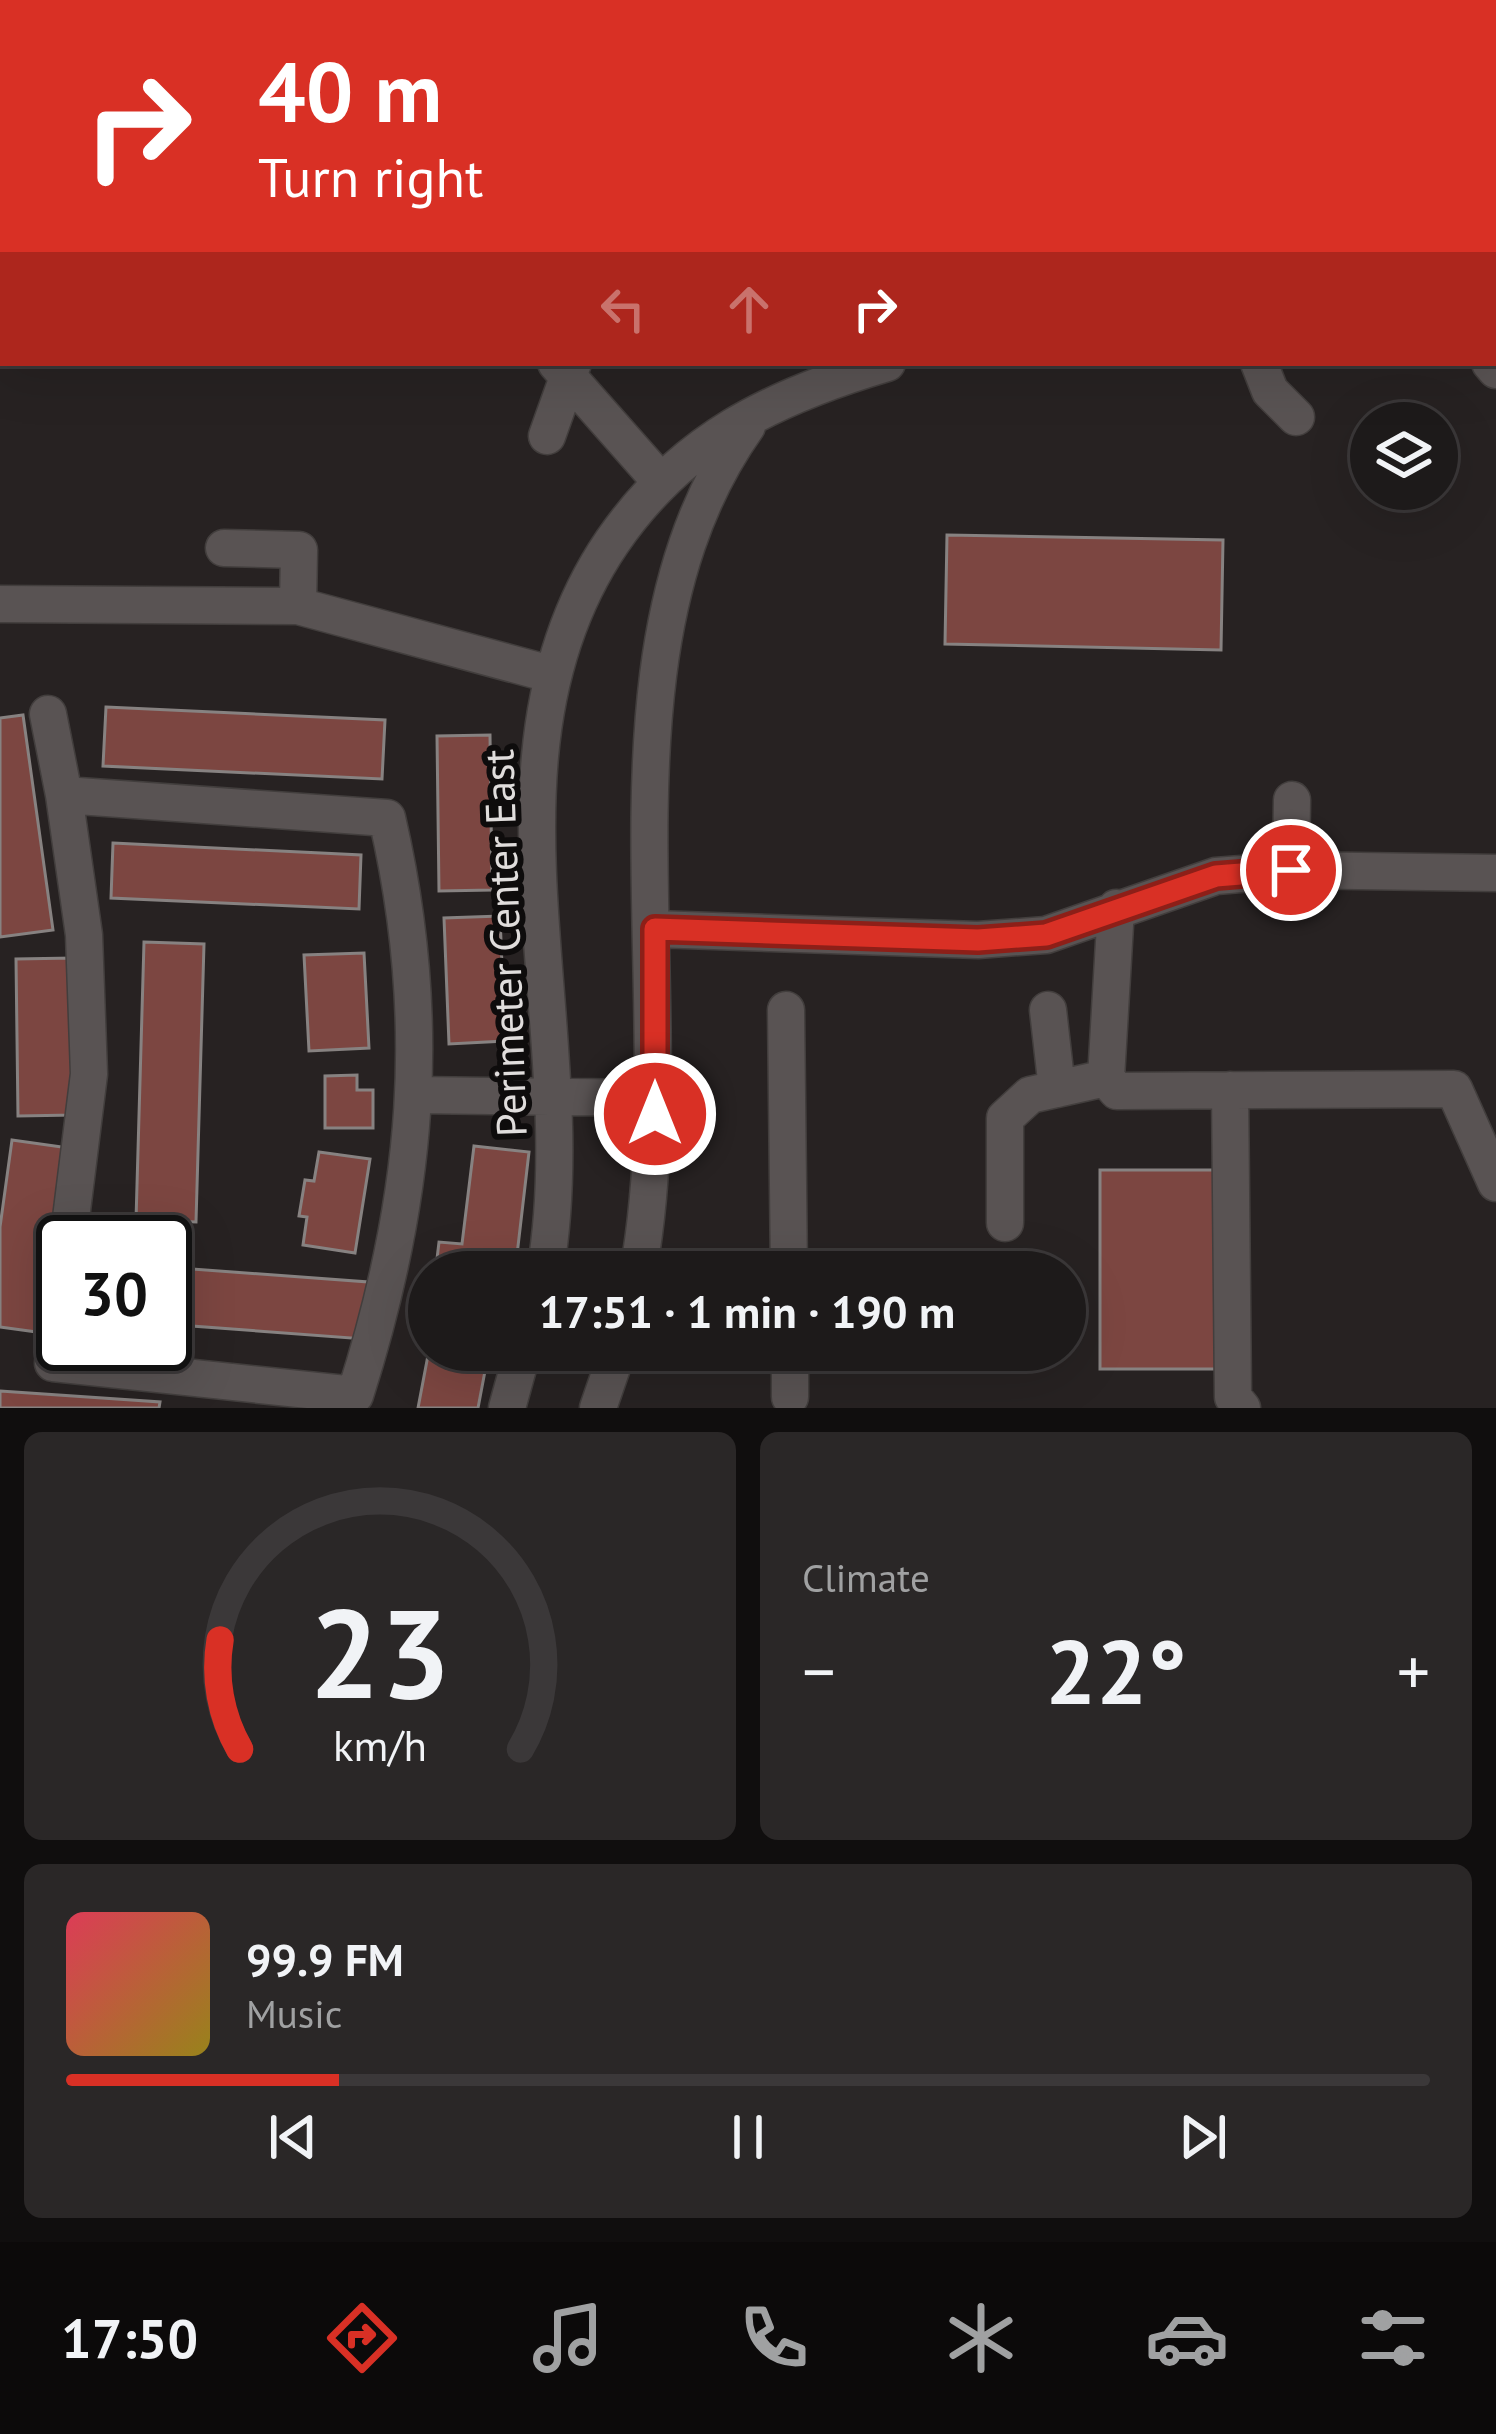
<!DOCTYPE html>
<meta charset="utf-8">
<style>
body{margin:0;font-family:"PT Sans",sans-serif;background:#2a2727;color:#f1f3f6;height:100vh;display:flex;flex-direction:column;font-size:45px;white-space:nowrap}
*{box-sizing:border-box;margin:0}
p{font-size:39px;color:#a0a1a2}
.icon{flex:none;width:66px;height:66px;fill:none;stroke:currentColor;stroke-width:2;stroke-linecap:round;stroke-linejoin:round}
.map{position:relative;height:1408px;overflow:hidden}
.drawer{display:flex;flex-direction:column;gap:24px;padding:24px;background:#100e0e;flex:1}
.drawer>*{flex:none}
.banner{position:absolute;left:0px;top:0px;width:1497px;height:366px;box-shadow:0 12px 48px #0002,0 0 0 3px #3b3839;background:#d93025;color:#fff;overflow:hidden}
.fabs{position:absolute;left:1350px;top:402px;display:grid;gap:24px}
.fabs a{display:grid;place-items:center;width:108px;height:108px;border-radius:50%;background:#1d1a1a;box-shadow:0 12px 48px #0002,0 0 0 3px #3b3839;font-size:60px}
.speed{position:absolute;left:36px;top:1215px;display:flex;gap:24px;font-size:60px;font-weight:700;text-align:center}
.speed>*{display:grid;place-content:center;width:156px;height:156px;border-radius:50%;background:#1d1a1a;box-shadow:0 12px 48px #0002,0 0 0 3px #3b3839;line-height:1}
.speed .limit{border:6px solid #111;border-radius:18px;background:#fff;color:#111}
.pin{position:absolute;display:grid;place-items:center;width:102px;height:102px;color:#fff;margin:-51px;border:6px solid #fff;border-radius:50%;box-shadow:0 3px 12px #0007}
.me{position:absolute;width:132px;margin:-66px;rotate:0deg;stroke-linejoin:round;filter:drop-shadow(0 0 9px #0008)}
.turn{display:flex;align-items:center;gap:42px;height:252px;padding:0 60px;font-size:54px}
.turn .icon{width:156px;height:156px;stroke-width:2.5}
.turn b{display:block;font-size:84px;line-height:102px}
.lanes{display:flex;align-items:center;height:114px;padding:0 60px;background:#0003;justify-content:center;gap:60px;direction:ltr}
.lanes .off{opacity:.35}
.big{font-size:90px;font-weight:600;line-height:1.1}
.drawer .tile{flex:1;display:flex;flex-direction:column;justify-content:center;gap:18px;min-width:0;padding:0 42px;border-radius:18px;background:#2a2727}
.drawer .dial{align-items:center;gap:0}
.dial svg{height:312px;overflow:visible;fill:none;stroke:#3b3839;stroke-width:7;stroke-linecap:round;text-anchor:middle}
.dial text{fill:#f1f3f6;stroke:none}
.song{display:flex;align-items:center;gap:36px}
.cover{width:144px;height:144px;border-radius:18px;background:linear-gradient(135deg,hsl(350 70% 55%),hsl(50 70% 35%))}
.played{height:12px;border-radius:6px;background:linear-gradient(90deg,#d93025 20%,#3b3839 20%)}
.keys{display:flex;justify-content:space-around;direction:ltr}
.heat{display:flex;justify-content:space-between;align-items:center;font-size:66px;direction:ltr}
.drawer .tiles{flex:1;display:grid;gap:24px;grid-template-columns:1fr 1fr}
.tile:last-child{grid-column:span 2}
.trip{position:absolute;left:408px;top:1251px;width:678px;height:120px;border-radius:60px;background:#1d1a1a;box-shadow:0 12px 48px #0002,0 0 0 3px #3b3839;font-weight:600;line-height:120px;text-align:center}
.tabs{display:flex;height:192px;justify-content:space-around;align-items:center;background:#0c0a0a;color:#a0a1a2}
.tabs .icon{width:84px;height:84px}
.tabs .current{color:#d93025}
.tabs b{font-size:54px;color:#f1f3f6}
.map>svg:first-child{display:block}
.building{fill:#7c4641;stroke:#878281;stroke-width:3}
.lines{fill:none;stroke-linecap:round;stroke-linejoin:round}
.minor-casing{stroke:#423e3d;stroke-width:39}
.minor{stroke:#595353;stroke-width:36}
.route-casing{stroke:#8d1f18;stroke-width:30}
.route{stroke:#d93025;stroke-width:21}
.labels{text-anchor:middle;stroke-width:12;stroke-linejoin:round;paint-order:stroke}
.street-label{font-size:42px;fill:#e0dddc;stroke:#0e0c0c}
</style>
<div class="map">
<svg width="1496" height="1408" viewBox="0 0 1496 1408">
<rect width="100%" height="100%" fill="#272222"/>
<path class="building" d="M 724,0 L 963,0 L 724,3 Z
M 947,535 L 1223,540 L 1221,650 L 945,644 Z
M 106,707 L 385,720 L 382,779 L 103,766 Z
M 23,715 L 53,930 L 0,937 L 0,718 Z
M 490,735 L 492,890 L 439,891 L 437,736 Z
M 113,843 L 361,855 L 359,909 L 111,898 Z
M 500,916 L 505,1041 L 449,1044 L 444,918 Z
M 144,942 L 204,944 L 196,1222 L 136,1220 Z
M 364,953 L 369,1048 L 309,1051 L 304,955 Z
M 73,958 L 74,1115 L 18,1116 L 16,959 Z
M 357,1075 L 357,1090 L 373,1090 L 373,1128 L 325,1128 L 325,1076 Z
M 12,1140 L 69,1148 L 44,1333 L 0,1327 L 0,1227 Z
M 474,1146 L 529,1152 L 515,1272 L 436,1267 L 439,1242 L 462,1244 Z
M 319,1152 L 370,1159 L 355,1253 L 303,1245 L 307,1217 L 299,1216 L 305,1180 L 314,1181 Z
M 1100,1170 L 1228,1170 L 1228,1369 L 1100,1369 Z
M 165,1267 L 368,1282 L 364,1339 L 165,1324 Z
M 429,1350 L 489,1350 L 478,1408 L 418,1408 Z
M 0,1391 L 160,1402 L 159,1408 L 0,1408 Z"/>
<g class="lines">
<g class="minor-casing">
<path id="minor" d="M 543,3 L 543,0
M 0,156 L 3,157
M 1494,176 L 1496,176
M 0,325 L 3,326
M 556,363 L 661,482
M 1259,363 L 1270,391 L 1296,417
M 1490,363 L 1496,370
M 547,436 L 573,363
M 224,548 L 299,550 L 298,606
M 0,604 L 298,606 L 550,674
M 48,714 L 64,795
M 1292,800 L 1291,870 L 1496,873
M 1116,908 L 1106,1078 L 1117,1091 L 1454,1089 L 1496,1183
M 655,929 L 978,940 L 1046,935 L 1216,876 L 1291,870
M 786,1010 L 789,1272
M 1048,1010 L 1057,1089
M 1230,1090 L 1233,1397 L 1242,1408
M 417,1095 L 655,1098
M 1005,1223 L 1005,1118 L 1030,1095 L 1106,1078
M 545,1272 C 587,1032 465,758 612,542 C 682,440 772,397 887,363
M 638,1272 C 688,1002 582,658 747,426
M 63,1283 L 53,1363 L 355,1395 C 418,1198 434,1021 387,818 L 64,795 L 84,935 L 89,1074 L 68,1242
M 790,1350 L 790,1397
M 507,1408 L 523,1350
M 598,1408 L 618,1350"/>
</g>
<use href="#minor" class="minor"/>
</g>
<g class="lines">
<g class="route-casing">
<path id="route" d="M 655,1114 L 655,929 L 978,940 L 1046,935 L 1216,876 L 1291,870"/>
</g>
<use href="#route" class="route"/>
</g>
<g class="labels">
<g class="street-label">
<text transform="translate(505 943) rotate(-92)" y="15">Perimeter Center East</text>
</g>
</g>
</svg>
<div class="fabs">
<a><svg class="icon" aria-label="layers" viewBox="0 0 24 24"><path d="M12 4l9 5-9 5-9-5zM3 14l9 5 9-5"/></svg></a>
</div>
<div class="speed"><div class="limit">30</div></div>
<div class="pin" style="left:1291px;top:870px;background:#d93025"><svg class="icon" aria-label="arrive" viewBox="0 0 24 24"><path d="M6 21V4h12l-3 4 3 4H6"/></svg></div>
<svg class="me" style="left:655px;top:1114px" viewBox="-20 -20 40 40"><circle r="17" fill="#d93025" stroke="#fff" stroke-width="3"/><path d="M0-11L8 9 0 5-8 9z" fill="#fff"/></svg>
<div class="trip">17:51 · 1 min · 190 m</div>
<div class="banner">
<div class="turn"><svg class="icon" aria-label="right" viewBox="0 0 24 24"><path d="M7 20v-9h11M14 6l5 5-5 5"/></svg><div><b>40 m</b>Turn right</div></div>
<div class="lanes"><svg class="icon off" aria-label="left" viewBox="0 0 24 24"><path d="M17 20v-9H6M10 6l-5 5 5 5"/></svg><svg class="icon off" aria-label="ahead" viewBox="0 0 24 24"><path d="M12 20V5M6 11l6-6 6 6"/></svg><svg class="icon" aria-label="right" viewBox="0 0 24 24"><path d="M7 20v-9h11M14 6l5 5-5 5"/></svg></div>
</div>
</div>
<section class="drawer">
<div class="tiles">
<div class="tile dial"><svg viewBox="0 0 100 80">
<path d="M14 69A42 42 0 1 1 86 69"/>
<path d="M14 69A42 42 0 0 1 9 41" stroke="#d93025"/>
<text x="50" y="56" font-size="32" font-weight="700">23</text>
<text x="50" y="72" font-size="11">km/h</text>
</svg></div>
<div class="tile"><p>Climate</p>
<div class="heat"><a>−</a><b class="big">22°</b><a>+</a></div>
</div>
<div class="tile">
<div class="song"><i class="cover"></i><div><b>99.9 FM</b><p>Music</p></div></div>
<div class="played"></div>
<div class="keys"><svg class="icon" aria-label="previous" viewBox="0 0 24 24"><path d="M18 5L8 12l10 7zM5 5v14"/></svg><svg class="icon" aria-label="pause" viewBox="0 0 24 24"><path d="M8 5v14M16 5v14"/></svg><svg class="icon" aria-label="next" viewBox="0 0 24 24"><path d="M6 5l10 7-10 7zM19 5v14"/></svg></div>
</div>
</div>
</section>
<nav class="tabs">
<b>17:50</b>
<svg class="icon current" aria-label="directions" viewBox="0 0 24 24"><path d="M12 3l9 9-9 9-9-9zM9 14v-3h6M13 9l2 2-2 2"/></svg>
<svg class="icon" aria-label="music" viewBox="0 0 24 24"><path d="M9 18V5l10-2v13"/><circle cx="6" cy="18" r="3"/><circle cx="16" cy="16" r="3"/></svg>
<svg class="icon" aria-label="phone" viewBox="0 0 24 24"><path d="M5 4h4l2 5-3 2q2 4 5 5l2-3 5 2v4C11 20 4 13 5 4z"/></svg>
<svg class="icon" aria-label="climate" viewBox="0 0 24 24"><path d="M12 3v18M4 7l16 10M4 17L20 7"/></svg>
<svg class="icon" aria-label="car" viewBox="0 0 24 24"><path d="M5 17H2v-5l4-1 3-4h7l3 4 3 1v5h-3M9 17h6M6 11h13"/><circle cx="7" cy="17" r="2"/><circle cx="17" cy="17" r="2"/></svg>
<svg class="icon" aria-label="filters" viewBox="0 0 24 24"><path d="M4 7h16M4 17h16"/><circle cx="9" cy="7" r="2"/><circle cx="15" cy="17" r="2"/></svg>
</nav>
